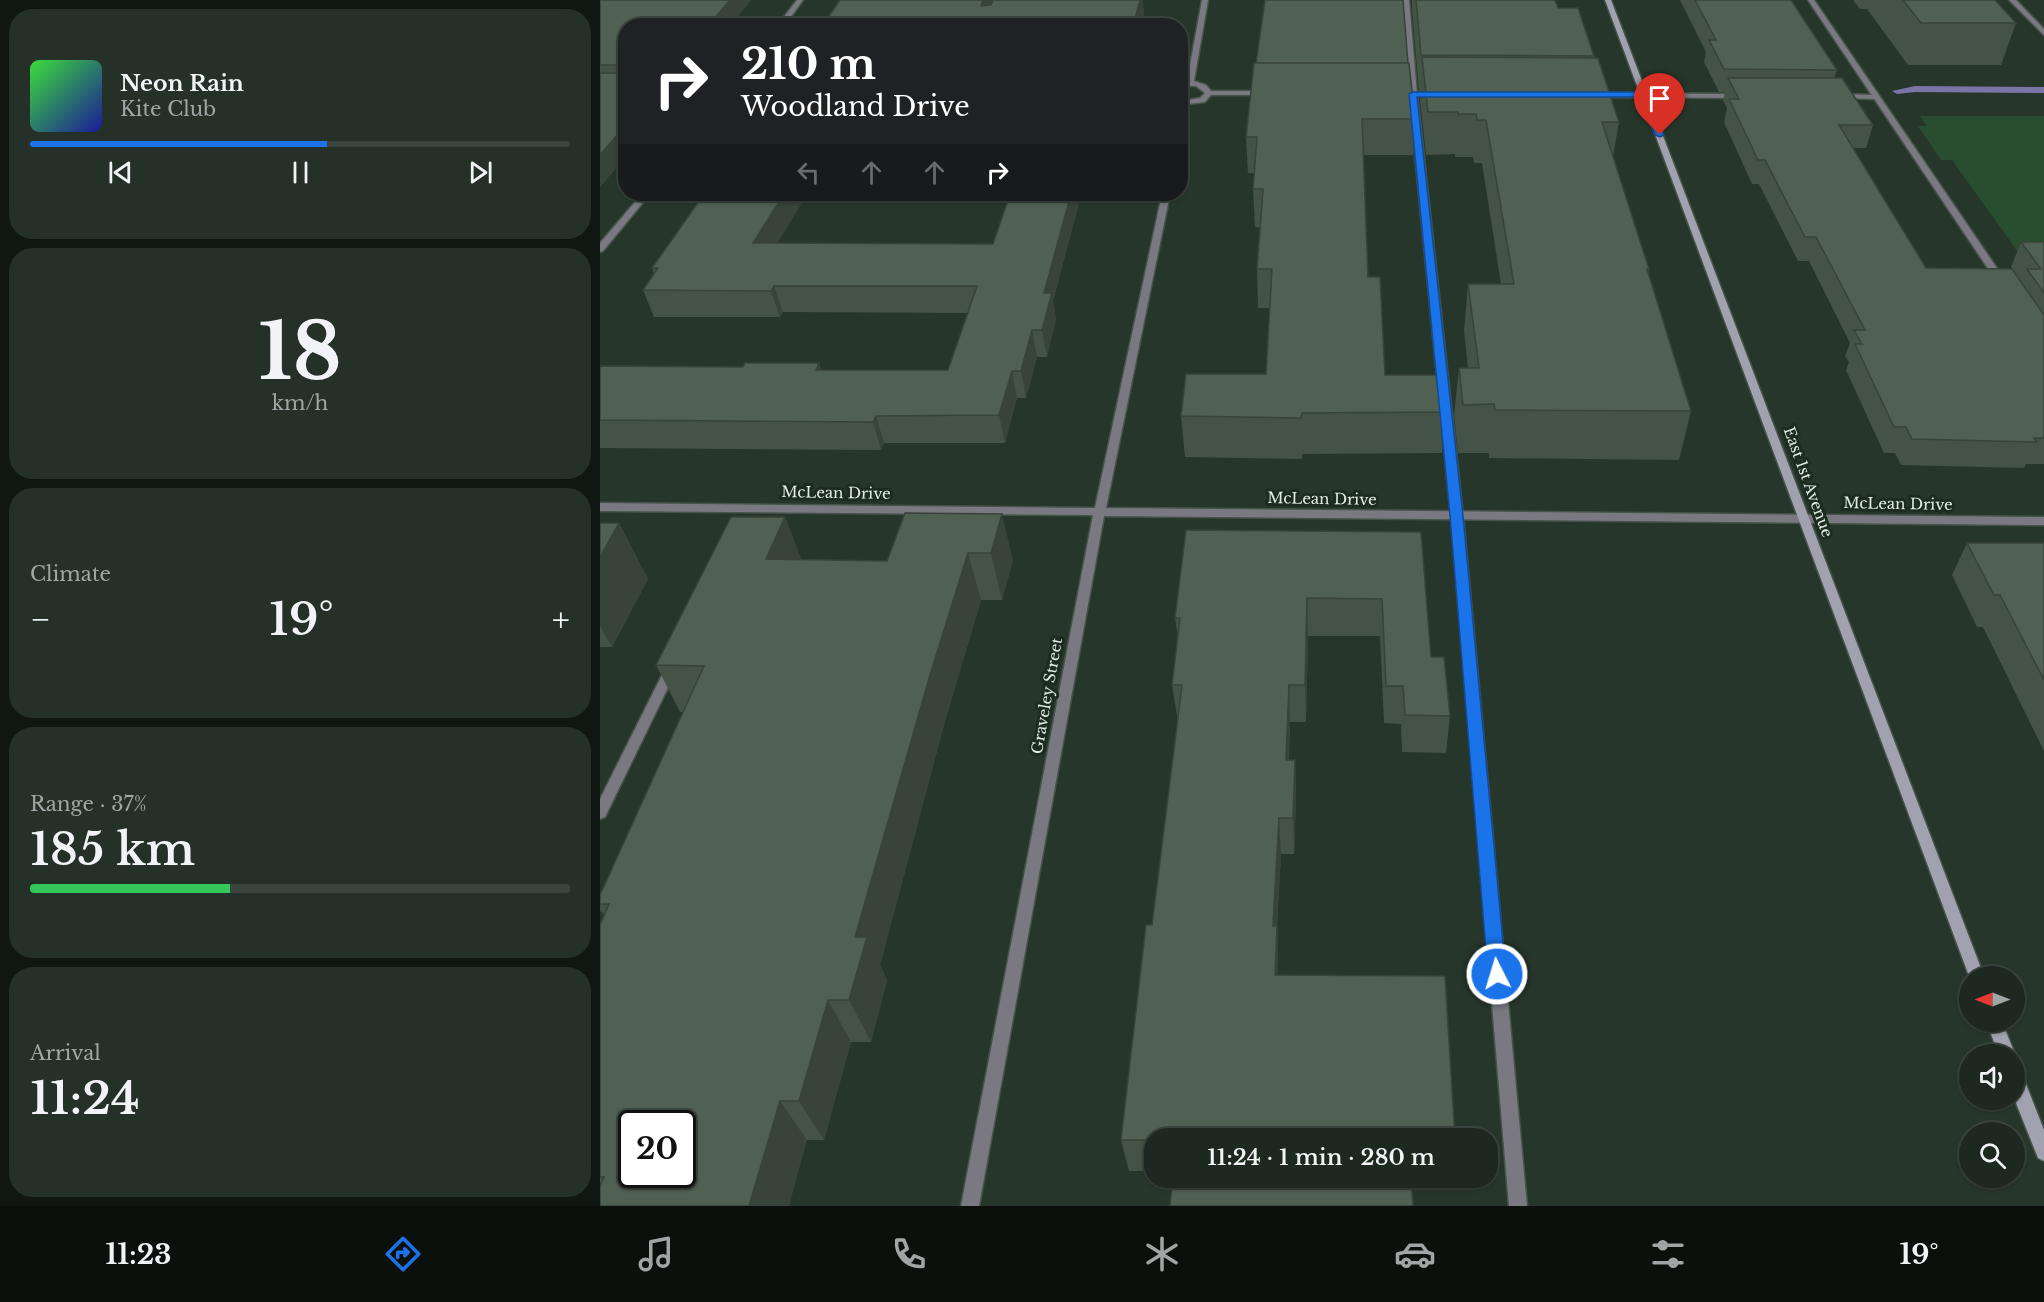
<!DOCTYPE html>
<meta charset="utf-8">
<style>
body{margin:0;font-family:"Libre Baskerville",serif;background:#253029;color:#f1f3f6;height:100vh;display:flex;flex-direction:column;font-size:22px;white-space:nowrap}
*{box-sizing:border-box;margin:0}
p{font-size:20px;color:#a0a6a5}
.icon{flex:none;width:33px;height:33px;fill:none;stroke:currentColor;stroke-width:2;stroke-linecap:round;stroke-linejoin:round}
.map{position:relative;flex:1;overflow:hidden}
.sheet{display:flex;flex-direction:column;gap:9px;padding:9px;background:#101612;width:600px}
.sheet>*{flex:none}
.top-card{position:absolute;left:18px;top:18px;width:570px;height:183px;border-radius:24px;box-shadow:0 2px 4px #0004,0 0 0 2px #3b443e;background:#202124;color:#fff;overflow:hidden}
.needle{width:39px;rotate:270deg}
.fabs{position:absolute;left:1359px;top:966px;display:grid;gap:12px}
.fabs a{display:grid;place-items:center;width:66px;height:66px;border-radius:50%;background:#1d2820;box-shadow:0 2px 4px #0004,0 0 0 2px #3b443e;font-size:30px}
.speed{position:absolute;left:18px;top:1110px;display:flex;gap:12px;font-size:30px;font-weight:700;text-align:center}
.speed>*{display:grid;place-content:center;width:78px;height:78px;border-radius:50%;background:#1d2820;box-shadow:0 2px 4px #0004,0 0 0 2px #3b443e;line-height:1}
.speed .limit{border:3px solid #111;border-radius:9px;background:#fff;color:#111}
.pin{position:absolute;display:grid;place-items:center;width:51px;height:51px;color:#fff;margin:-62px -26px;border-radius:50% 50% 50% 0;rotate:-45deg;box-shadow:0 0 6px #0007}
.pin .icon{rotate:45deg}
.me{position:absolute;width:66px;margin:-33px;rotate:355deg;stroke-linejoin:round;filter:drop-shadow(0 0 4px #0008)}
.turn{display:flex;align-items:center;gap:21px;height:126px;padding:0 24px;font-size:27px}
.turn .icon{width:78px;height:78px;stroke-width:2.5}
.turn b{display:block;font-size:42px;line-height:51px}
.lanes{display:flex;align-items:center;height:57px;padding:0 24px;background:#0003;justify-content:center;gap:30px;direction:ltr}
.lanes .off{opacity:.35}
.big{font-size:45px;font-weight:600;line-height:1.1}
.sheet .tile{flex:1;display:flex;flex-direction:column;justify-content:center;gap:9px;min-width:0;padding:0 21px;border-radius:24px;background:#253029}
.sheet .dial{align-items:center;gap:0}
.dial b{font-size:78px;line-height:1}
.song{display:flex;align-items:center;gap:18px}
.cover{width:72px;height:72px;border-radius:9px;background:linear-gradient(135deg,hsl(120 70% 55%),hsl(240 70% 35%))}
.played{height:6px;border-radius:3px;background:linear-gradient(90deg,#1a73e8 55%,#3b443e 55%)}
.keys{display:flex;justify-content:space-around;direction:ltr}
.heat{display:flex;justify-content:space-between;align-items:center;font-size:33px;direction:ltr}
.charge{height:9px;border-radius:4px;background:linear-gradient(90deg,#34c759 37%,#3b443e 0)}
.trip{position:absolute;left:544px;top:1128px;width:354px;height:60px;border-radius:24px;background:#1d2820;box-shadow:0 2px 4px #0004,0 0 0 2px #3b443e;font-weight:600;line-height:60px;text-align:center}
.tab-bar{display:flex;height:96px;justify-content:space-around;align-items:center;background:#0c100d;color:#a0a6a5}
.tab-bar .icon{width:42px;height:42px}
.tab-bar .active{color:#1a73e8}
.tab-bar b{font-size:27px;color:#f1f3f6}
main{display:flex;flex:1;min-height:0}
.map>svg:first-child{display:block}
.green{fill:#294d31}
.lines{fill:none;stroke-linecap:round;stroke-linejoin:round}
.stream{fill:#7b75a7;fill-rule:evenodd}
.lane-casing{stroke:#455348;stroke-width:3}
.street-casing{stroke:#455348;stroke-width:3}
.secondary-casing{stroke:#455348;stroke-width:3}
.lane{fill:#7a7982;fill-rule:evenodd}
.street{fill:#7a7982;fill-rule:evenodd}
.secondary{fill:#a2a1af;fill-rule:evenodd}
.wall{fill:#455347}
.shaded-wall{fill:#384339}
.building{fill:#506052;stroke:#384339;stroke-width:1.5;fill-rule:evenodd}
.route{fill:#1a73e8;stroke:#114b97;stroke-width:1.5}
.labels{text-anchor:middle;stroke-width:6;stroke-linejoin:round;paint-order:stroke}
.street-label{font-size:15px;fill:#e1ebe3;stroke:#1d2c20}
</style>
<main>
<section class="sheet">
<div class="tile">
<div class="song"><i class="cover"></i><div><b>Neon Rain</b><p>Kite Club</p></div></div>
<div class="played"></div>
<div class="keys"><svg class="icon" aria-label="previous" viewBox="0 0 24 24"><path d="M18 5L8 12l10 7zM5 5v14"/></svg><svg class="icon" aria-label="pause" viewBox="0 0 24 24"><path d="M8 5v14M16 5v14"/></svg><svg class="icon" aria-label="next" viewBox="0 0 24 24"><path d="M6 5l10 7-10 7zM19 5v14"/></svg></div>
</div>
<div class="tile dial"><b>18</b><p>km/h</p></div>
<div class="tile"><p>Climate</p>
<div class="heat"><a>−</a><b class="big">19°</b><a>+</a></div>
</div>
<div class="tile"><p>Range · 37%</p><b class="big">185 km</b><div class="charge"></div></div>
<div class="tile"><p>Arrival</p><b class="big">11:24</b></div>
</section>
<div class="map">
<svg width="1444" height="1206" viewBox="0 0 1444 1206">
<rect width="100%" height="100%" fill="#27362a"/>
<path class="green" d="M 1320,116 L 1444,116 L 1444,252 L 1418,252 L 1352,160 L 1341,160 L 1318,126 L 1327,126 Z"/>
<g class="lines">
<path class="stream" d="M 1315,86 L 1444,87 L 1444,93 L 1315,92 L 1297,94 L 1292,91 Z"/>
<g class="lane-casing">
<path id="lane" d="M 803,0 L 809,0 L 817,94 L 863,516 L 927,1206 L 909,1206 L 851,516 L 809,94 Z
M 1208,0 L 1214,0 L 1405,280 L 1403,282 L 1397,282 Z
M 72,662 L 76,664 L 78,667 L 5,817 L 0,819 L 0,799 L 66,667 L 68,664 Z"/>
</g>
<g class="street-casing">
<path id="street" d="M 197,0 L 203,0 L 184,26 L 177,26 Z
M 602,0 L 608,0 L 594,81 L 606,85 L 611,91 L 665,91 L 669,93 L 665,95 L 611,95 L 605,102 L 589,104 L 584,126 L 580,128 L 580,101 L 600,98 L 605,93 L 596,86 L 580,86 L 580,82 L 587,81 Z
M 1409,0 L 1416,0 L 1444,29 L 1444,35 Z
M 793,92 L 836,92 L 840,94 L 836,96 L 793,96 Z
M 991,93 L 1139,94 L 1143,96 L 1139,98 L 994,97 L 990,95 Z
M 1237,94 L 1275,95 L 1279,97 L 1275,99 L 1240,98 L 1237,98 Z
M 42,194 L 50,194 L 3,251 L 0,252 L 0,243 Z
M 562,194 L 570,194 L 506,508 L 1444,517 L 1444,525 L 504,516 L 379,1206 L 361,1206 L 493,515 L 0,511 L 0,503 L 495,508 Z"/>
</g>
<g class="secondary-casing">
<path id="secondary" d="M 1005,0 L 1011,0 L 1384,976 L 1369,976 Z
M 1386,1022 L 1402,1022 L 1415,1054 L 1414,1055 L 1399,1054 Z
M 1414,1067 L 1420,1069 L 1444,1130 L 1444,1161 L 1438,1158 L 1414,1098 Z"/>
</g>
<use href="#lane" class="lane"/>
<use href="#street" class="street"/>
<use href="#secondary" class="secondary"/>
</g>
<path class="wall" d="M 0,0 L 151,0 L 130,26 L 26,26 L 26,156 L 0,187 Z
M 812,0 L 955,0 L 958,8 L 994,56 L 994,58 L 1019,122 L 1013,157 L 1049,269 L 1048,273 L 1091,411 L 1079,460 L 889,458 L 889,453 L 858,453 L 854,415 L 859,368 L 868,368 L 864,331 L 868,284 L 901,284 L 882,163 L 874,163 L 873,157 L 855,157 L 855,154 L 826,155 L 820,99 L 820,90 L 819,90 L 812,9 Z
M 1080,0 L 1191,0 L 1237,70 L 1234,78 L 1273,125 L 1266,148 L 1253,148 L 1326,268 L 1421,282 L 1411,267 L 1421,242 L 1444,242 L 1444,464 L 1426,464 L 1424,468 L 1301,465 L 1295,453 L 1284,453 L 1246,370 L 1249,362 L 1245,356 L 1250,343 L 1209,261 L 1198,261 L 1159,184 L 1152,184 L 1124,122 L 1127,108 L 1123,100 L 1125,92 L 1119,92 L 1104,62 L 1106,52 Z
M 1253,0 L 1395,0 L 1416,23 L 1401,65 L 1308,65 L 1267,9 L 1260,9 Z
M 808,63 L 815,119 L 813,155 L 763,155 L 768,277 L 785,375 L 846,412 L 842,453 L 702,454 L 702,459 L 585,457 L 581,416 L 666,374 L 670,308 L 658,308 L 657,269 L 660,227 L 655,227 L 653,189 L 654,173 L 648,173 L 646,137 Z
M 104,194 L 207,194 L 177,243 L 393,244 L 410,194 L 478,194 L 479,203 L 453,301 L 456,319 L 447,357 L 437,357 L 426,398 L 417,398 L 405,443 L 284,443 L 281,450 L 0,448 L 0,366 L 222,370 L 348,370 L 368,313 L 183,312 L 180,317 L 54,317 L 43,290 L 54,274 L 52,268 Z
M 305,513 L 413,560 L 402,600 L 381,600 L 345,721 L 280,965 L 287,980 L 271,1042 L 251,1042 L 224,1140 L 207,1140 L 0,1206 L 0,925 L 4,915 L 0,910 L 0,895 L 83,712 L 80,712 L 56,665 L 185,517 L 201,559 L 287,561 Z
M 0,523 L 19,523 L 48,579 L 12,647 L 0,647 Z
M 821,532 L 831,657 L 850,716 L 846,753 L 802,752 L 801,724 L 784,723 L 780,636 L 708,636 L 706,722 L 690,722 L 689,760 L 695,760 L 696,797 L 694,854 L 681,854 L 677,926 L 678,960 L 555,1138 L 555,1171 L 529,1171 L 521,1140 L 552,925 L 578,722 L 572,685 L 578,638 L 575,618 Z
M 1367,543 L 1444,543 L 1444,751 L 1383,627 L 1377,627 L 1352,575 Z"/>
<path class="shaded-wall" d="M 130,0 L 151,0 L 130,26 L 110,26 L 114,19 Z
M 383,0 L 397,0 L 386,26 L 381,6 Z
M 536,0 L 543,0 L 544,15 L 541,26 L 533,26 Z
M 26,125 L 26,156 L 0,187 L 0,155 Z
M 184,194 L 207,194 L 162,269 L 153,243 Z
M 470,194 L 478,194 L 479,203 L 453,301 L 456,319 L 447,357 L 442,330 L 444,293 Z
M 174,286 L 183,312 L 180,317 L 171,291 Z
M 432,330 L 437,357 L 426,398 L 421,371 Z
M 219,363 L 228,390 L 216,370 Z
M 412,371 L 417,398 L 405,443 L 399,415 Z
M 276,416 L 284,443 L 281,450 L 273,422 Z
M 402,514 L 413,560 L 402,600 L 391,553 Z
M 185,517 L 203,564 L 166,559 Z
M 19,523 L 48,579 L 12,647 L 0,626 L 0,557 Z
M 368,553 L 381,600 L 345,721 L 280,965 L 287,980 L 271,1042 L 249,1000 L 255,937 L 330,675 Z
M 707,598 L 708,636 L 706,722 L 705,685 Z
M 689,685 L 690,722 L 687,797 L 686,760 Z
M 695,760 L 696,797 L 694,854 L 693,818 Z
M 679,818 L 681,854 L 675,960 L 673,926 Z
M 677,926 L 678,960 L 677,1009 L 675,975 Z
M 228,1000 L 251,1042 L 224,1140 L 199,1101 Z
M 180,1101 L 207,1140 L 189,1206 L 149,1206 Z"/>
<path class="building" d="M 0,0 L 130,0 L 114,19 L 116,19 L 110,26 L 26,26 L 26,125 L 0,155 L 0,73 L 18,73 L 21,71 L 18,65 L 0,65 Z
M 240,0 L 383,0 L 381,6 L 391,5 L 393,0 L 540,0 L 533,26 L 222,26 Z
M 665,0 L 803,0 L 808,63 L 656,63 Z
M 816,0 L 955,0 L 958,8 L 978,8 L 994,56 L 821,55 Z
M 1095,0 L 1191,0 L 1237,70 L 1124,69 L 1109,40 L 1116,40 Z
M 1303,0 L 1395,0 L 1416,23 L 1321,23 Z
M 822,57 L 998,58 L 1019,122 L 1002,122 L 1049,269 L 1047,269 L 1091,411 L 895,410 L 894,404 L 863,405 L 859,368 L 879,368 L 868,284 L 914,284 L 886,120 L 877,120 L 876,114 L 858,114 L 858,112 L 828,112 Z
M 654,63 L 809,63 L 815,119 L 762,119 L 768,277 L 780,277 L 785,375 L 842,375 L 846,412 L 702,413 L 701,418 L 581,416 L 586,374 L 666,374 L 672,269 L 657,269 L 663,189 L 653,189 L 657,137 L 646,137 Z
M 1128,78 L 1242,78 L 1273,125 L 1239,125 L 1326,268 L 1412,269 L 1444,315 L 1444,438 L 1434,438 L 1437,442 L 1312,439 L 1306,427 L 1294,427 L 1255,344 L 1262,344 L 1254,330 L 1265,330 L 1216,237 L 1205,237 L 1165,160 L 1158,160 L 1129,99 L 1139,99 Z
M 104,194 L 184,194 L 153,243 L 393,244 L 410,194 L 471,194 L 444,293 L 452,293 L 442,330 L 432,330 L 421,371 L 412,371 L 399,415 L 276,416 L 273,422 L 0,420 L 0,366 L 143,367 L 145,363 L 219,363 L 216,370 L 348,370 L 377,286 L 174,286 L 171,291 L 43,290 L 58,268 L 52,268 Z
M 1421,242 L 1444,242 L 1444,293 L 1427,269 L 1441,269 Z
M 305,513 L 402,514 L 391,553 L 368,553 L 330,675 L 255,937 L 267,937 L 249,1000 L 228,1000 L 199,1101 L 180,1101 L 149,1206 L 0,1206 L 0,1186 L 4,1177 L 0,1177 L 0,925 L 9,904 L 0,904 L 0,895 L 104,666 L 56,665 L 131,517 L 185,517 L 166,559 L 287,561 ZM 32,1124 L 82,1124 L 82,1174 L 32,1174 Z
M 0,523 L 19,523 L 0,557 Z
M 586,530 L 821,532 L 831,657 L 844,657 L 850,716 L 805,715 L 803,686 L 786,686 L 782,599 L 707,598 L 705,685 L 689,685 L 686,760 L 695,760 L 693,818 L 679,818 L 673,926 L 677,926 L 675,975 L 845,976 L 855,1138 L 555,1138 L 555,1140 L 521,1140 L 546,925 L 552,925 L 582,685 L 572,685 L 580,618 L 575,618 Z
M 1367,543 L 1444,543 L 1444,680 L 1400,595 L 1394,595 Z
M 573,1178 L 811,1178 L 813,1206 L 570,1206 Z"/>
<path class="route" d="M 813,92 L 1045,92 L 1049,95 L 1064,135 L 1060,137 L 1055,135 L 1041,97 L 817,97 L 863,516 L 906,974 L 903,980 L 897,982 L 891,980 L 888,974 L 850,516 L 809,94 Z"/>
<g class="labels">
<g class="street-label">
<text transform="translate(1208 482) rotate(70)" y="5">East 1st Avenue</text>
<text transform="translate(236 493) rotate(1)" y="5">McLean Drive</text>
<text transform="translate(722 499) rotate(1)" y="5">McLean Drive</text>
<text transform="translate(1298 504) rotate(1)" y="5">McLean Drive</text>
<text transform="translate(447 696) rotate(-80)" y="5">Graveley Street</text>
</g>
</g>
</svg>
<div class="fabs">
<a><svg class="needle" viewBox="-14 -14 28 28"><path d="M0-13l5 13h-10z" fill="#e53935"/><path d="M0 13l5-13h-10z" fill="#a0a6a5"/></svg></a>
<a><svg class="icon" aria-label="sound" viewBox="0 0 24 24"><path d="M4 9h4l5-4v14l-5-4H4zM17 9q2 3 0 6"/></svg></a>
<a><svg class="icon" aria-label="search" viewBox="0 0 24 24"><circle cx="10" cy="10" r="6"/><path d="M15 15l6 6"/></svg></a>
</div>
<div class="speed"><div class="limit">20</div></div>
<div class="pin" style="left:1060px;top:135px;background:#d93025"><svg class="icon" aria-label="arrive" viewBox="0 0 24 24"><path d="M6 21V4h12l-3 4 3 4H6"/></svg></div>
<svg class="me" style="left:897px;top:974px" viewBox="-20 -20 40 40"><circle r="17" fill="#1a73e8" stroke="#fff" stroke-width="3"/><path d="M0-11L8 9 0 5-8 9z" fill="#fff"/></svg>
<div class="trip">11:24 · 1 min · 280 m</div>
<div class="top-card">
<div class="turn"><svg class="icon" aria-label="right" viewBox="0 0 24 24"><path d="M7 20v-9h11M14 6l5 5-5 5"/></svg><div><b>210 m</b>Woodland Drive</div></div>
<div class="lanes"><svg class="icon off" aria-label="left" viewBox="0 0 24 24"><path d="M17 20v-9H6M10 6l-5 5 5 5"/></svg><svg class="icon off" aria-label="ahead" viewBox="0 0 24 24"><path d="M12 20V5M6 11l6-6 6 6"/></svg><svg class="icon off" aria-label="ahead" viewBox="0 0 24 24"><path d="M12 20V5M6 11l6-6 6 6"/></svg><svg class="icon" aria-label="right" viewBox="0 0 24 24"><path d="M7 20v-9h11M14 6l5 5-5 5"/></svg></div>
</div>
</div>
</main>
<nav class="tab-bar">
<b>11:23</b>
<svg class="icon active" aria-label="directions" viewBox="0 0 24 24"><path d="M12 3l9 9-9 9-9-9zM9 14v-3h6M13 9l2 2-2 2"/></svg>
<svg class="icon" aria-label="music" viewBox="0 0 24 24"><path d="M9 18V5l10-2v13"/><circle cx="6" cy="18" r="3"/><circle cx="16" cy="16" r="3"/></svg>
<svg class="icon" aria-label="phone" viewBox="0 0 24 24"><path d="M5 4h4l2 5-3 2q2 4 5 5l2-3 5 2v4C11 20 4 13 5 4z"/></svg>
<svg class="icon" aria-label="climate" viewBox="0 0 24 24"><path d="M12 3v18M4 7l16 10M4 17L20 7"/></svg>
<svg class="icon" aria-label="car" viewBox="0 0 24 24"><path d="M5 17H2v-5l4-1 3-4h7l3 4 3 1v5h-3M9 17h6M6 11h13"/><circle cx="7" cy="17" r="2"/><circle cx="17" cy="17" r="2"/></svg>
<svg class="icon" aria-label="filters" viewBox="0 0 24 24"><path d="M4 7h16M4 17h16"/><circle cx="9" cy="7" r="2"/><circle cx="15" cy="17" r="2"/></svg>
<b>19°</b>
</nav>
